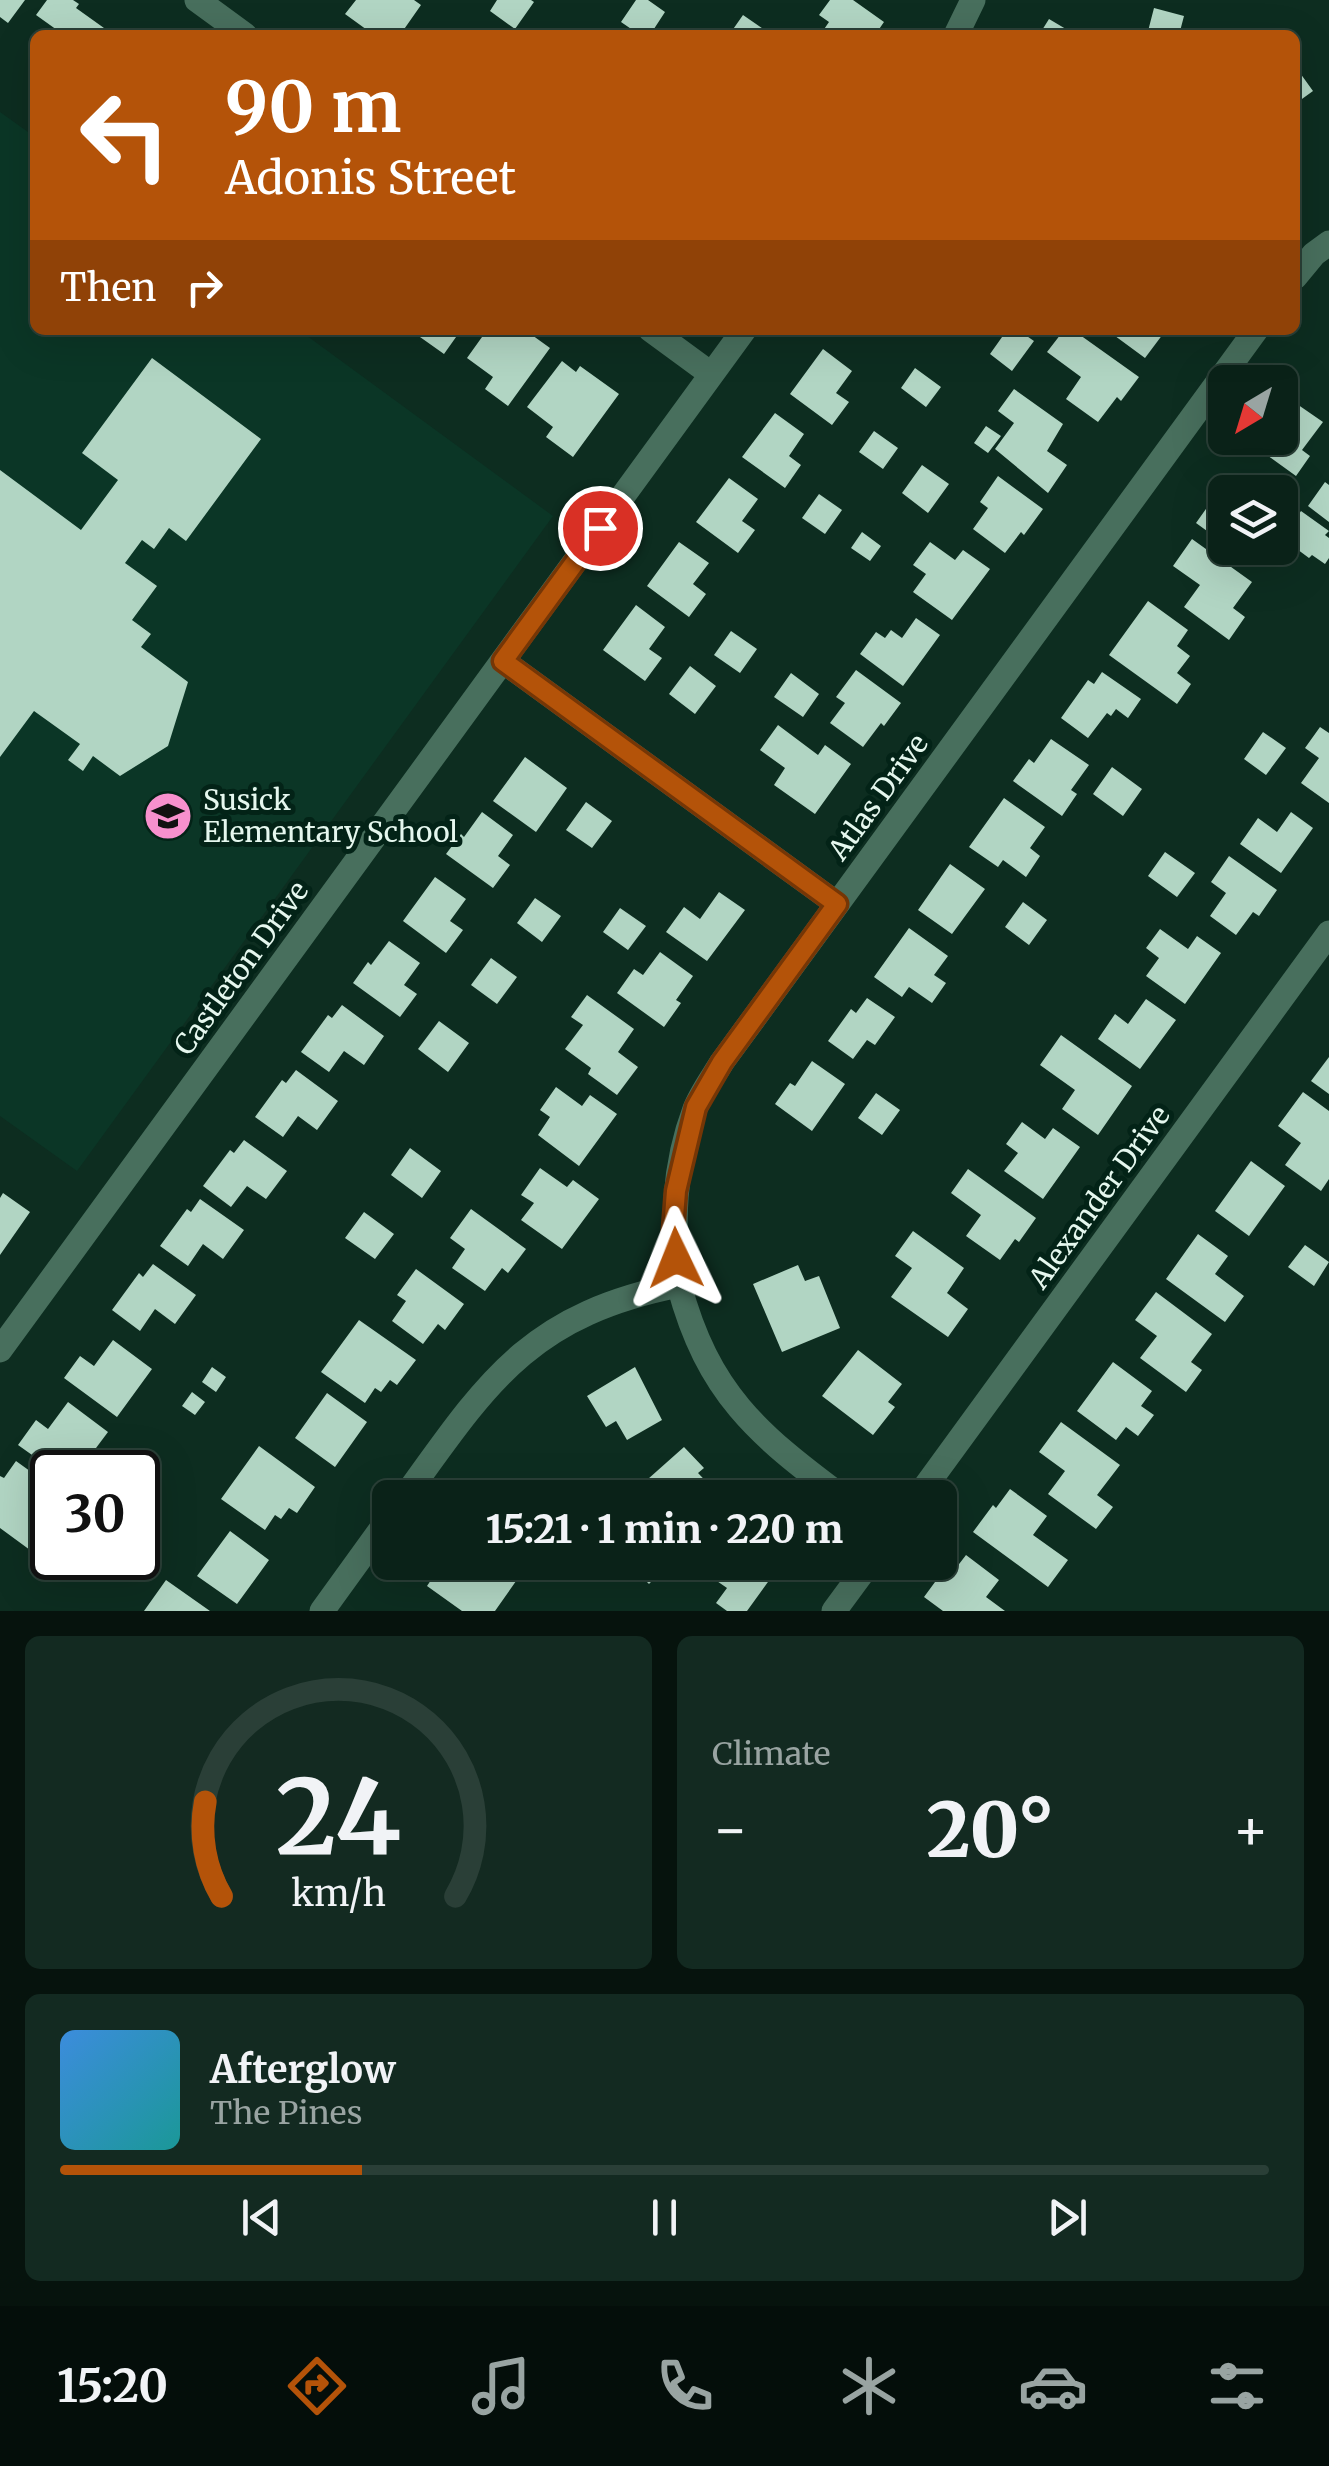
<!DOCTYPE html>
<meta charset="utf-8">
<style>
body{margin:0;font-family:Merriweather,serif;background:#132a21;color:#f1f3f6;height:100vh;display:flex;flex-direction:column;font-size:38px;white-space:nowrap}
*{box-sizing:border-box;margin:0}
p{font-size:32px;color:#99a4a2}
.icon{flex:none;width:55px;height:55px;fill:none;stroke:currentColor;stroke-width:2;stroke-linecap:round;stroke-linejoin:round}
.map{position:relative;height:1611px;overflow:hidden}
.details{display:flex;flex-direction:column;gap:25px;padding:25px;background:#06130d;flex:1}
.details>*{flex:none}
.hud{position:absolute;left:30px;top:30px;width:1270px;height:305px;border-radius:15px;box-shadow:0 10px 40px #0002,0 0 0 2px #2a3f37;background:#b45309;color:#fff;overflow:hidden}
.needle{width:65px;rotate:218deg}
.controls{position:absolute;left:1208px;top:365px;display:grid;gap:20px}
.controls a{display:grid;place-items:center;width:90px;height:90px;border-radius:15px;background:#0a2218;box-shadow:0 10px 40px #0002,0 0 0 2px #2a3f37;font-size:50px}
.speed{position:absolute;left:30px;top:1450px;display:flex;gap:20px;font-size:50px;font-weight:700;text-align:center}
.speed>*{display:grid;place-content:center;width:130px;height:130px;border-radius:50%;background:#0a2218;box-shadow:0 10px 40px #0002,0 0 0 2px #2a3f37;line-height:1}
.speed .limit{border:5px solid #111;border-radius:15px;background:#fff;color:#111}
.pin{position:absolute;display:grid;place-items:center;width:85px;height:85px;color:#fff;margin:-42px;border:5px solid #fff;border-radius:50%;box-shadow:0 2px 10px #0007}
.me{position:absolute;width:110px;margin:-55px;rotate:358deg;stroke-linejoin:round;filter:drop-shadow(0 0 8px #0008)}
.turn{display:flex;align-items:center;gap:35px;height:210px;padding:0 30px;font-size:45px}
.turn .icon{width:130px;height:130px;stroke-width:2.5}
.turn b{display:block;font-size:70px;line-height:85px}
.then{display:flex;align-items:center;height:95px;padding:0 30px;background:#0003;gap:20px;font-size:38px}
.big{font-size:75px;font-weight:800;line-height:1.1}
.details .card{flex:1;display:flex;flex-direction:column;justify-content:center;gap:15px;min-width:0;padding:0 35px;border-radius:15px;background:#132a21}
.details .dial{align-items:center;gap:0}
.dial svg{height:260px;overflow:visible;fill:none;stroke:#2a3f37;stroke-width:7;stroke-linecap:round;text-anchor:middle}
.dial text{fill:#f1f3f6;stroke:none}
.song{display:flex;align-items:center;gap:30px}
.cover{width:120px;height:120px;border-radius:15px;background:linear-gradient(135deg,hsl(210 70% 55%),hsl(180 70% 35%))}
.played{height:10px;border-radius:5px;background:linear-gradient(90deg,#b45309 25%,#2a3f37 25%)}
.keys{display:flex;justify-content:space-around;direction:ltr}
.heat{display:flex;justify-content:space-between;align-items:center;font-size:55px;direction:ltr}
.details .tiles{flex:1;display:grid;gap:25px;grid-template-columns:1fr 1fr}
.card:last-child{grid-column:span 2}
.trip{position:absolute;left:372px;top:1480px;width:585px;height:100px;border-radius:15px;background:#0a2218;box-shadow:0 10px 40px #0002,0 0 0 2px #2a3f37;font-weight:800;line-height:100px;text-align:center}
.tabs{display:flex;height:160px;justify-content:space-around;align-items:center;background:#040e0a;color:#99a4a2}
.tabs .icon{width:70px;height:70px}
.tabs .on{color:#b45309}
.tabs b{font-size:45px;color:#f1f3f6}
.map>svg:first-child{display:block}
.built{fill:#0b3626}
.building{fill:#b1d5c3}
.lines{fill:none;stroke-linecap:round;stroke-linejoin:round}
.minor{stroke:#486f5d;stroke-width:25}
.route-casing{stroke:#753606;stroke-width:25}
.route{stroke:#b45309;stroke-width:18}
.labels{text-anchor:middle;stroke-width:10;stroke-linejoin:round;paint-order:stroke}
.street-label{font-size:28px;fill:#e5f7ee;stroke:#032317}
.poi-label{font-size:28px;fill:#e5f7ee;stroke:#032317;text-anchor:start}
</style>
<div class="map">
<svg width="1329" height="1611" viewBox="0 0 1329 1611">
<rect width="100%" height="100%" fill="#0d2d20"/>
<path class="built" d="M 0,112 L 35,137 L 35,330 L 299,330 L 553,516 L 77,1171 L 0,1116 Z"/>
<path class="building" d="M 0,0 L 25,0 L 8,23 L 0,17 Z
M 47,0 L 73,0 L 79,4 L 76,8 L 104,28 L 99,35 L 53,35 L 57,30 L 36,15 Z
M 356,0 L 414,0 L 421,5 L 400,35 L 374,35 L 345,14 Z
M 497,0 L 531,0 L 534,2 L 515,29 L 490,11 Z
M 636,0 L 648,0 L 665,12 L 650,35 L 640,35 L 621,22 Z
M 830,0 L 853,0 L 884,22 L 875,35 L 820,35 L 829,22 L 819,15 Z
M 1154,8 L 1184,16 L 1179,35 L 1147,35 Z
M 743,15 L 772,35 L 729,35 Z
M 1049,19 L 1076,35 L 1039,35 Z
M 1295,66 L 1313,91 L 1295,104 Z
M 425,330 L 461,330 L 444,354 L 420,337 Z
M 487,330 L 525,330 L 550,348 L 508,406 L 485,389 L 493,377 L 467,358 Z
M 1007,330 L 1018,330 L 1034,341 L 1012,371 L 990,354 Z
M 1064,330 L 1073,330 L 1139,377 L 1121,401 L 1117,397 L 1098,422 L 1066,399 L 1081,377 L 1047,352 Z
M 1113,330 L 1172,330 L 1167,336 L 1163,334 L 1145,358 L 1111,333 Z
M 823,349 L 852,371 L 836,393 L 849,402 L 832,425 L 790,394 Z
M 152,358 L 261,439 L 186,541 L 169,528 L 154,549 L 142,540 L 125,563 L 157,586 L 132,620 L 151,634 L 141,647 L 188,682 L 168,746 L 120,776 L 93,756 L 83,771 L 68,760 L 80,744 L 34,711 L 0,757 L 0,470 L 81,530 L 118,480 L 82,453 Z
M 562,361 L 576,372 L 580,366 L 619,394 L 573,457 L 546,437 L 553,427 L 527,407 Z
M 915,368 L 941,387 L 926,407 L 901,388 Z
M 1014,389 L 1063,424 L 1047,451 L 1067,465 L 1048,493 L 995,449 L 1014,423 L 998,411 Z
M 1294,402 L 1323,422 L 1302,450 L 1310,456 L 1296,476 L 1260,450 L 1269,438 L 1280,438 L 1280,421 Z
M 775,413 L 804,434 L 789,456 L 801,465 L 785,488 L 742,457 Z
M 986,426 L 1001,436 L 988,453 L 974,443 Z
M 874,431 L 898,448 L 883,469 L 859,452 Z
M 922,465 L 949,484 L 928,513 L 902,493 Z
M 1230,475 L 1255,492 L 1225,492 L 1225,544 L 1196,523 Z
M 998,476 L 1043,509 L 1024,535 L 1021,532 L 1005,553 L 973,529 L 988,508 L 980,502 Z
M 729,478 L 758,499 L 742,521 L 755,530 L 738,553 L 696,522 Z
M 1325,482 L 1329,485 L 1329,522 L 1308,506 Z
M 819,494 L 842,510 L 825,534 L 802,518 Z
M 1301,511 L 1329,531 L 1325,535 L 1329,538 L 1329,558 L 1325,564 L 1312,555 L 1309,558 L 1282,538 Z
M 862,532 L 881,546 L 870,561 L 851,548 Z
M 1192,539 L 1252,582 L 1233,608 L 1245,617 L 1229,640 L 1184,607 L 1200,585 L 1173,566 Z
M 679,542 L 709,563 L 693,584 L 706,594 L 689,617 L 647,586 Z
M 930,542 L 955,560 L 963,550 L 990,569 L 952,620 L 913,592 L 926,574 L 913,565 Z
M 1148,601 L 1188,630 L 1177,646 L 1190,656 L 1177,673 L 1191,684 L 1177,704 L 1109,655 Z
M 636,605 L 665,627 L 649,649 L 662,658 L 645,681 L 603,650 Z
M 916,618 L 940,635 L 903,686 L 860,654 L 876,632 L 885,638 L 891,630 L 902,638 Z
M 731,631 L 757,649 L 740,673 L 714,655 Z
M 690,666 L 716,686 L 695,714 L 669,694 Z
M 856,670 L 901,703 L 884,726 L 881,723 L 863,747 L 830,723 L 845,703 L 836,697 Z
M 1102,672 L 1141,699 L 1128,718 L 1116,709 L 1111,716 L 1107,713 L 1088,738 L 1061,718 L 1088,680 L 1094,684 Z
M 791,673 L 819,694 L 803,717 L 774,697 Z
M 778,725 L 818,755 L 825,745 L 851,764 L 815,814 L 774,785 L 785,768 L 760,750 Z
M 1320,727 L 1329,733 L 1329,803 L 1301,783 L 1319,758 L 1305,748 Z
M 1263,732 L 1286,748 L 1266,775 L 1244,759 Z
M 1051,739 L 1089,765 L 1071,790 L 1077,794 L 1062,816 L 1013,781 L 1029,759 L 1034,763 Z
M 525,757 L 567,788 L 536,832 L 493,801 Z
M 1112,767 L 1142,789 L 1123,816 L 1093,794 Z
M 1004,798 L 1045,827 L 1030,848 L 1040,856 L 1026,877 L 1003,860 L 998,867 L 969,847 Z
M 586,802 L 612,821 L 592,848 L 566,830 Z
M 482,812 L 513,835 L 498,856 L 510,865 L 493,888 L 446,854 L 461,834 L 464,837 Z
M 1291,812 L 1313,828 L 1281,873 L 1240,844 L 1258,818 L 1277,832 Z
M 1165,852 L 1195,873 L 1177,897 L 1148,876 Z
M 1229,856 L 1277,890 L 1259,916 L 1253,912 L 1236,935 L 1210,916 L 1226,893 L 1211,882 Z
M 950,864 L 985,889 L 952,934 L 918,910 Z
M 435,877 L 466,899 L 450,921 L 463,930 L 446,953 L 403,921 Z
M 719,892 L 745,910 L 707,961 L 666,932 L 684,907 L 700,919 Z
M 535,898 L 561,916 L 542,942 L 517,923 Z
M 1023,902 L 1047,920 L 1029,945 L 1005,927 Z
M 620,908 L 646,926 L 628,950 L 603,932 Z
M 909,928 L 948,956 L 934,975 L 946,983 L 932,1003 L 909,987 L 902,997 L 874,977 Z
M 1160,929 L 1188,949 L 1197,936 L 1221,953 L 1185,1004 L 1146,976 L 1159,958 L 1146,948 Z
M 389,941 L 420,963 L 404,985 L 417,994 L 400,1017 L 353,983 L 368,962 L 371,965 Z
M 660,952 L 693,976 L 676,1000 L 681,1003 L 664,1027 L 617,993 L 634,969 L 643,975 Z
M 491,958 L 517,977 L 497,1004 L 471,985 Z
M 587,995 L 634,1029 L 618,1052 L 638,1067 L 617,1095 L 588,1074 L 591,1068 L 565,1049 L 583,1025 L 571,1017 Z
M 867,998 L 895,1017 L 875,1045 L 867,1040 L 853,1059 L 828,1041 L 851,1009 L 856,1013 Z
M 1146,999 L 1176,1020 L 1140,1069 L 1098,1039 L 1115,1014 L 1128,1024 Z
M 342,1005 L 384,1036 L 364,1065 L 344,1051 L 329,1072 L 301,1052 L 328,1015 L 332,1018 Z
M 439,1021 L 469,1043 L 448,1072 L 418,1049 Z
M 1061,1035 L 1132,1086 L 1098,1135 L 1062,1109 L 1075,1090 L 1040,1065 Z
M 1329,1057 L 1329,1094 L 1311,1081 Z
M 812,1061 L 845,1084 L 812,1131 L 775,1104 L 790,1083 L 795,1086 Z
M 296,1070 L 338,1101 L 317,1130 L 298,1116 L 283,1137 L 255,1117 L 282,1080 L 286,1083 Z
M 556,1087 L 582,1106 L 590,1095 L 617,1114 L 579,1166 L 538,1135 L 550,1117 L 540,1110 Z
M 1303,1092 L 1329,1111 L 1329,1179 L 1321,1191 L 1285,1165 L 1301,1143 L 1278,1126 Z
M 876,1093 L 900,1110 L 882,1135 L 858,1118 Z
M 1022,1122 L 1045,1139 L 1053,1128 L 1080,1147 L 1043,1199 L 1004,1171 L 1018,1153 L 1006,1144 Z
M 244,1140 L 287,1171 L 266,1199 L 247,1186 L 231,1207 L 203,1186 L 230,1150 L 234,1153 Z
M 410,1148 L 441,1171 L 422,1198 L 391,1175 Z
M 1251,1161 L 1285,1186 L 1249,1236 L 1215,1211 Z
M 540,1168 L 567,1187 L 573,1180 L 599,1199 L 562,1249 L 521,1220 L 534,1203 L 521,1195 Z
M 968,1169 L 1036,1218 L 1019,1242 L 1015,1239 L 1000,1260 L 966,1236 L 981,1215 L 951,1193 Z
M 3,1193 L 30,1212 L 0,1255 L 0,1198 Z
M 200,1199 L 244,1230 L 223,1259 L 203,1244 L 188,1266 L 160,1246 L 187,1209 L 191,1212 Z
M 471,1209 L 526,1249 L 508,1273 L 502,1268 L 485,1291 L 452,1268 L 465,1249 L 450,1238 Z
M 364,1212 L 394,1234 L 375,1259 L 345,1238 Z
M 913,1231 L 964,1268 L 947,1293 L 968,1309 L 948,1337 L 891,1297 L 912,1268 L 895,1256 Z
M 1198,1234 L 1228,1256 L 1215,1274 L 1244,1296 L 1225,1322 L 1166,1279 Z
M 1305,1245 L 1329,1262 L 1314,1286 L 1288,1267 Z
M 153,1264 L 196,1295 L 175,1324 L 155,1309 L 140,1331 L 112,1310 L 139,1273 L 143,1277 Z
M 798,1265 L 805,1281 L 819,1276 L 840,1328 L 782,1352 L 753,1284 Z
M 416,1269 L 464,1304 L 445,1330 L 438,1324 L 423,1344 L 392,1321 L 406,1301 L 397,1295 Z
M 1156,1292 L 1212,1334 L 1191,1362 L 1202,1370 L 1186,1392 L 1140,1358 L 1157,1336 L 1135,1320 Z
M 359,1320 L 416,1360 L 397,1385 L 390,1380 L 381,1392 L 375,1388 L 365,1403 L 321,1372 Z
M 113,1340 L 152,1369 L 117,1417 L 64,1378 L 80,1356 L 94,1366 Z
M 858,1350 L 902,1384 L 888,1402 L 895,1407 L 873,1435 L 822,1396 Z
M 1113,1362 L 1152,1391 L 1141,1406 L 1154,1415 L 1138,1436 L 1126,1427 L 1116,1440 L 1077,1411 Z
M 212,1367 L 226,1377 L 216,1392 L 202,1382 Z
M 635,1367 L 662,1420 L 627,1440 L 616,1421 L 606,1427 L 587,1396 Z
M 192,1392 L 205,1402 L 195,1415 L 182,1406 Z
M 327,1393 L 367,1422 L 335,1467 L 295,1438 Z
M 68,1402 L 108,1432 L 78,1472 L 56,1472 L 18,1445 L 36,1420 L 48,1429 Z
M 1061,1422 L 1120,1465 L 1097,1495 L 1113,1507 L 1096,1529 L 1048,1494 L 1065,1471 L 1039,1452 Z
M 259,1446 L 315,1487 L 297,1513 L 289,1508 L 281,1519 L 275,1515 L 265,1530 L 221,1499 Z
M 684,1447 L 704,1468 L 698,1473 L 719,1495 L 716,1498 L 648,1498 L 639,1487 Z
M 16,1461 L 52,1487 L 52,1496 L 36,1519 L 47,1527 L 30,1550 L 0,1528 L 0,1476 L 4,1478 Z
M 524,1478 L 552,1498 L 501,1498 L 508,1488 L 514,1492 Z
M 1010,1489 L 1047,1516 L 1033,1535 L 1068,1560 L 1048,1587 L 973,1532 L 993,1505 L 996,1508 Z
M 230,1531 L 269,1560 L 237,1604 L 197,1576 Z
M 966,1555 L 999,1580 L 986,1597 L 1005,1611 L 943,1611 L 924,1597 L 946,1567 L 953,1572 Z
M 443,1562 L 453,1566 L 455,1562 L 504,1562 L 521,1574 L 495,1611 L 462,1611 L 427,1586 Z
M 627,1562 L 670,1562 L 649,1584 Z
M 702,1562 L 769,1562 L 778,1568 L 747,1611 L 727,1611 L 716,1603 L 727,1588 L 698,1568 Z
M 166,1580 L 210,1611 L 144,1611 Z"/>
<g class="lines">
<path class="minor" d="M 197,0 L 245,35
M 956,35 L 973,0
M 1295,277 L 1314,254 L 1329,243
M 651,330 L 711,374
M 503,661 L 837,904
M 679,1285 C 708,1393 757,1434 843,1498
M 0,1350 L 744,330
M 404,1498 C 488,1381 529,1315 679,1285 C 672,1225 673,1167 695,1109 C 701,1093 713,1077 722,1062 L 1256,330
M 917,1498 L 1329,933
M 322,1611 L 390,1517
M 834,1611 L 870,1562"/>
</g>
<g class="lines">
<g class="route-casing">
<path id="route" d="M 600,528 L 503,661 L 837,904 L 722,1062 L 696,1107 L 676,1191 L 673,1230 L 676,1258"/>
</g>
<use href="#route" class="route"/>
</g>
<defs>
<g id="school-disc" transform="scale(2.5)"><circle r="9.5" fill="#f790cd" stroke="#032317"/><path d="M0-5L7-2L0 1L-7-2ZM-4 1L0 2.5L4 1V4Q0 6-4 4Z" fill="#111"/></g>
</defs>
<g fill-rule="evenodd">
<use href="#school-disc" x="168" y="816"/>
</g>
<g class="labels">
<g class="street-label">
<text transform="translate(878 797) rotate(-54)" y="10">Atlas Drive</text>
<text transform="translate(241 968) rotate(-54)" y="10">Castleton Drive</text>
<text transform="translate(1099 1197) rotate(-54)" y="10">Alexander Drive</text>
</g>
<g class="poi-label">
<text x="203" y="810">Susick<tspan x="203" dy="32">Elementary School</tspan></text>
</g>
</g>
</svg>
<div class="controls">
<a><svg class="needle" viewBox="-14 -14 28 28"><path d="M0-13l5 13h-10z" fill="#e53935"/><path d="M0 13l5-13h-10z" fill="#99a4a2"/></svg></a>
<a><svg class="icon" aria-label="layers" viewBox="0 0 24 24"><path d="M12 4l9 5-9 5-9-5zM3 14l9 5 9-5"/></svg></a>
</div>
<div class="speed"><div class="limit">30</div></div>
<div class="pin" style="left:600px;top:528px;background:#d93025"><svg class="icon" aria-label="arrive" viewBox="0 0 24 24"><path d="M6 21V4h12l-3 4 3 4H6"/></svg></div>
<svg class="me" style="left:676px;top:1258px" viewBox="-20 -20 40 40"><path d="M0-17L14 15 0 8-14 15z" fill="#b45309" stroke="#fff" stroke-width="4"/></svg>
<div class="trip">15:21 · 1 min · 220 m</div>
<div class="hud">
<div class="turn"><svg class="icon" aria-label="left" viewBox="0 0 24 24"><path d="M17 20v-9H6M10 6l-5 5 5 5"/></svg><div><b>90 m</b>Adonis Street</div></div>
<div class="then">Then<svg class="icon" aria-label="right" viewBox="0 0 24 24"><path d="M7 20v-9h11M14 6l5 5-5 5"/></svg></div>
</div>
</div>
<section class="details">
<div class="tiles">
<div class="card dial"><svg viewBox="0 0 100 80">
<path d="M14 69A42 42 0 1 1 86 69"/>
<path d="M14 69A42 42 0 0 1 9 40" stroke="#b45309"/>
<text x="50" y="56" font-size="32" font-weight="700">24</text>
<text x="50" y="72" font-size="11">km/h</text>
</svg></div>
<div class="card"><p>Climate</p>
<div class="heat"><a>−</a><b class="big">20°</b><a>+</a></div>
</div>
<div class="card">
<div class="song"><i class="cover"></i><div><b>Afterglow</b><p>The Pines</p></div></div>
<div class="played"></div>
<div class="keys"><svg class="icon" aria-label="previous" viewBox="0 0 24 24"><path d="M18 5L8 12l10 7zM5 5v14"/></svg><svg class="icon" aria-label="pause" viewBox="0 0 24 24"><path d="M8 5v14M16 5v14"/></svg><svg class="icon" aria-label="next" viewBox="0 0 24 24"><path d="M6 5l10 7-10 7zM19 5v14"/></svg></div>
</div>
</div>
</section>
<nav class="tabs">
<b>15:20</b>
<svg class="icon on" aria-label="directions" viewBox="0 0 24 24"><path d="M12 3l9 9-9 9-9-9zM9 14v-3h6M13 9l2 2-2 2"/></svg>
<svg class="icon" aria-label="music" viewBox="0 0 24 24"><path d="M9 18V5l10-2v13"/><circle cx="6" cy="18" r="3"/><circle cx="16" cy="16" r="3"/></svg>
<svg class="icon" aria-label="phone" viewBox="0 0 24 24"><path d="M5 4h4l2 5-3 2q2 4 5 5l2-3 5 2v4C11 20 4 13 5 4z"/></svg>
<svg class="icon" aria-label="climate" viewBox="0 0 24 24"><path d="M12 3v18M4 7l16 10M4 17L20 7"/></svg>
<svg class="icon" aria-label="car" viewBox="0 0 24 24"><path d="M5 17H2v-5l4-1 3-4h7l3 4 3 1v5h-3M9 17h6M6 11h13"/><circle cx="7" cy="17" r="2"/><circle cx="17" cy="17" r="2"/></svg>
<svg class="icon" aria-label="filters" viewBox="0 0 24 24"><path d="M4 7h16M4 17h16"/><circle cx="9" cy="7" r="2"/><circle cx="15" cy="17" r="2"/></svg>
</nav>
